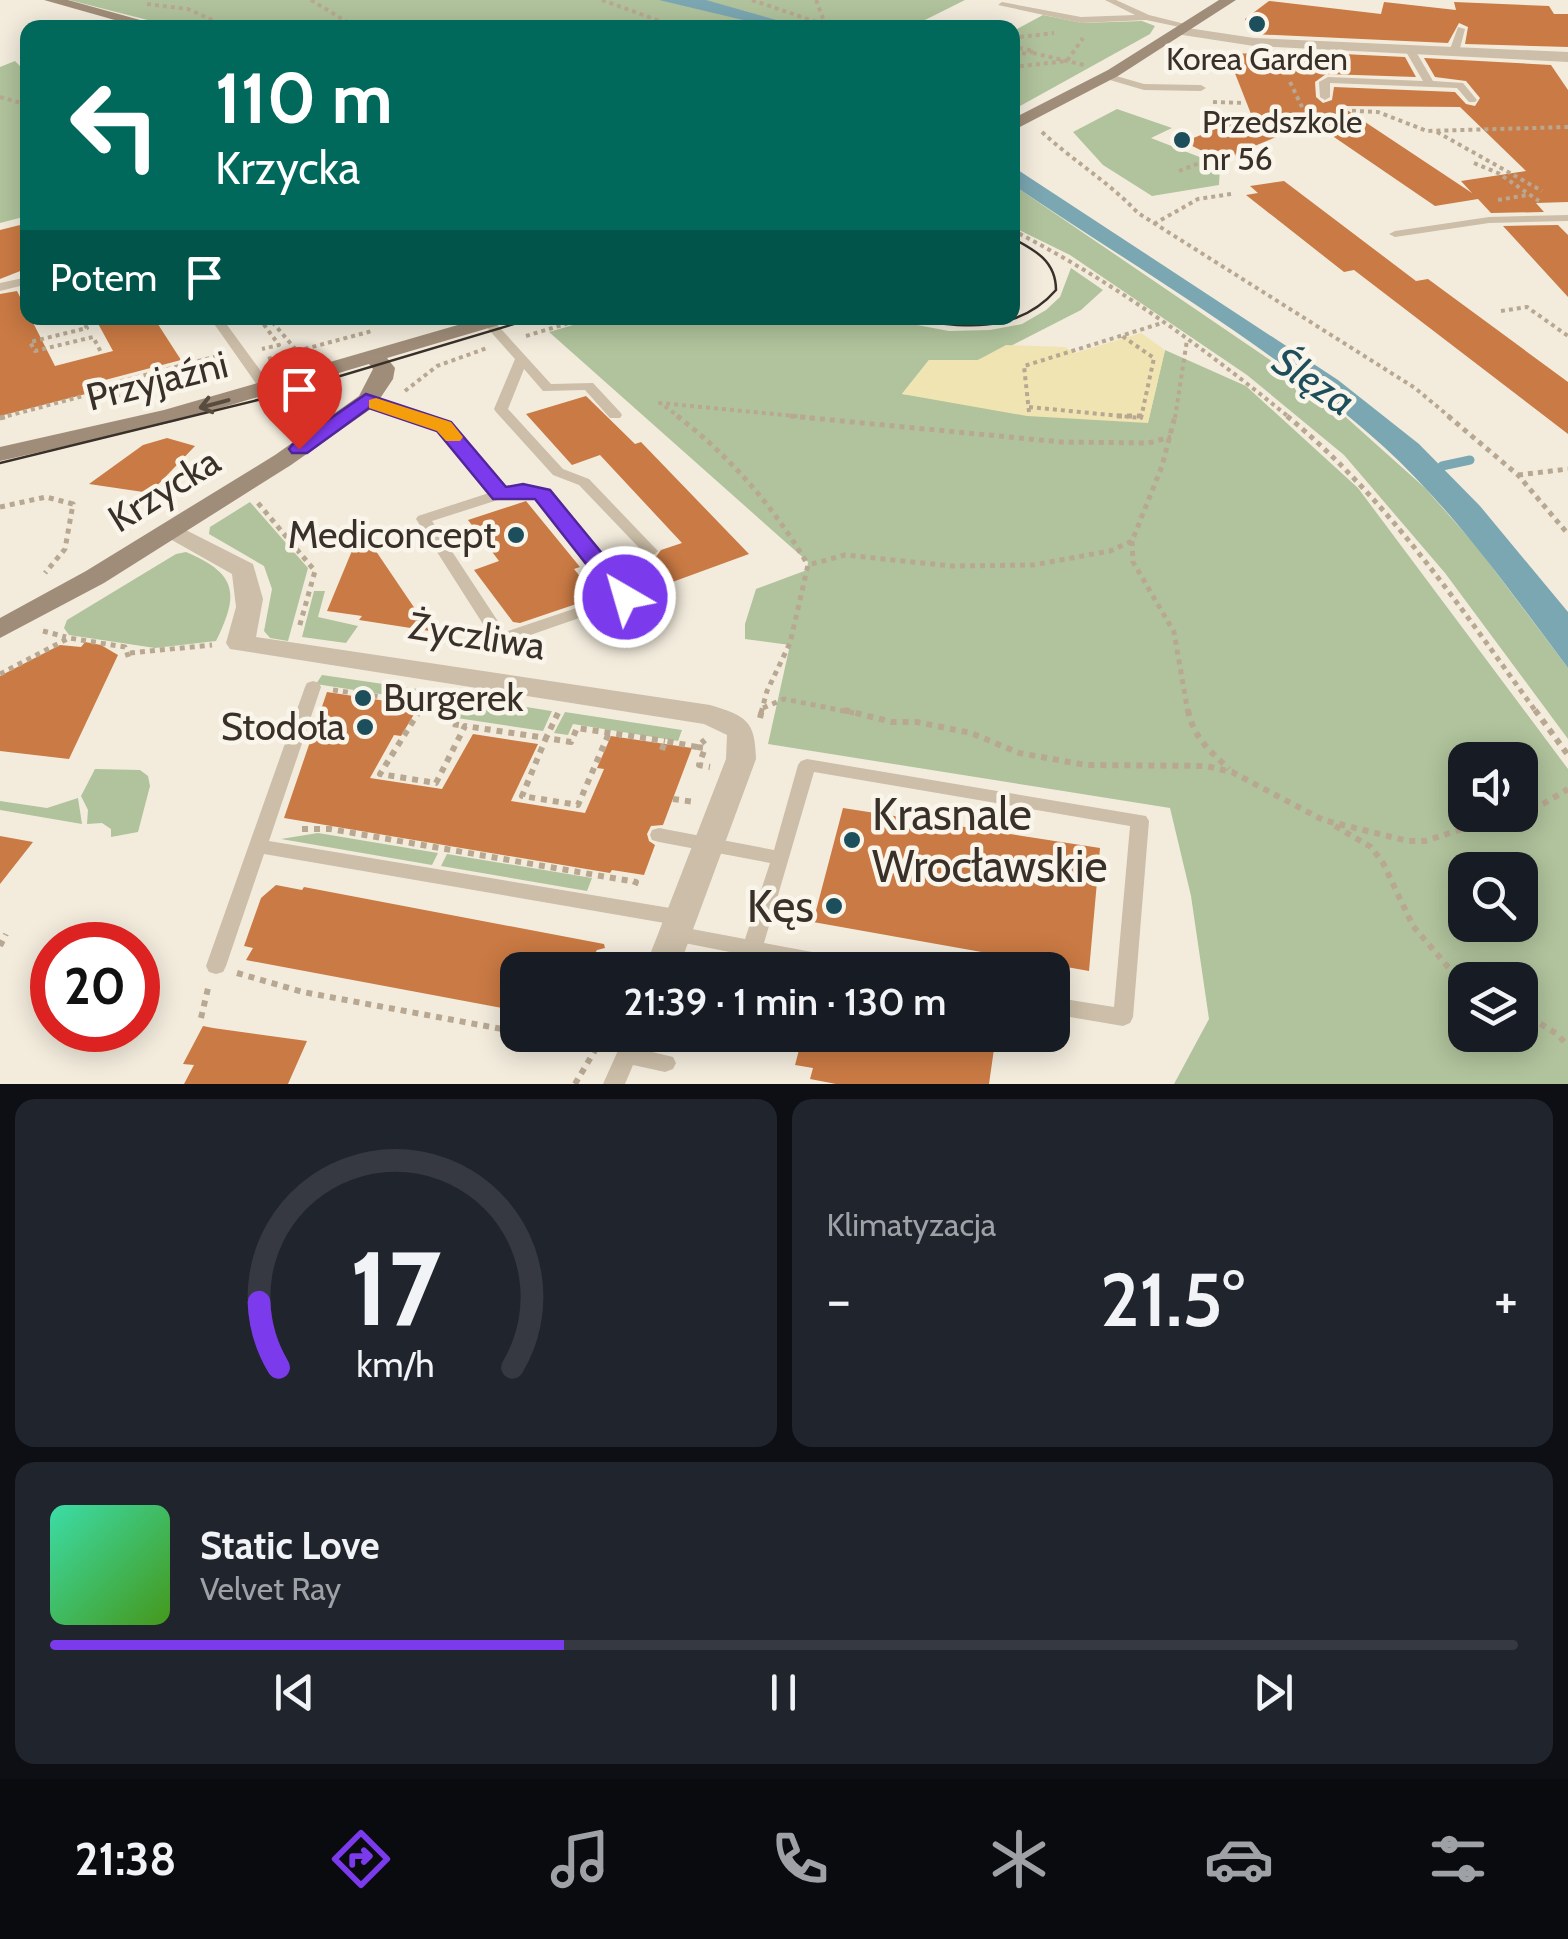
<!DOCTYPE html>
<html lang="pl">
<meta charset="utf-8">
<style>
body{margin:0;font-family:Cabin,sans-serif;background:#20242c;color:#f1f3f6;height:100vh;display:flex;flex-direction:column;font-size:38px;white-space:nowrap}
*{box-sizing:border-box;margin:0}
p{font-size:32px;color:#9ea1a6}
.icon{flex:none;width:55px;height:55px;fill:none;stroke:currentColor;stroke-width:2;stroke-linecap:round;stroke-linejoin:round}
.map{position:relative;height:1084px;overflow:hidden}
.side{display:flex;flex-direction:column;gap:15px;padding:15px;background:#0d0f14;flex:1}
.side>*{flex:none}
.guide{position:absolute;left:20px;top:20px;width:1000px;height:305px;border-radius:20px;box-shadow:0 5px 25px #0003;background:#00695c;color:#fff;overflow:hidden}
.fabs{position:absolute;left:1448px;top:742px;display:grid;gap:20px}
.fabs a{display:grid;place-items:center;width:90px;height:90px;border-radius:20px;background:#171b24;box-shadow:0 5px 25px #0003;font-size:50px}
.speed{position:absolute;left:30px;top:922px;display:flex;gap:20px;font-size:50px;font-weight:700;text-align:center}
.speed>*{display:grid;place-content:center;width:130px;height:130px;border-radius:50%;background:#171b24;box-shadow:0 5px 25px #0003;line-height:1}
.speed .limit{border:15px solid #d22;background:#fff;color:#111}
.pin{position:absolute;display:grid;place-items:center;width:85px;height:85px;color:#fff;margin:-102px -42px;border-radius:50% 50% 50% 0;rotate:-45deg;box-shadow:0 0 10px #0007}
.pin .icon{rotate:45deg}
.me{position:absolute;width:110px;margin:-55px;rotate:322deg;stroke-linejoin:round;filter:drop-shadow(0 0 8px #0008)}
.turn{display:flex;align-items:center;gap:35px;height:210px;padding:0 30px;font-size:45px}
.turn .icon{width:130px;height:130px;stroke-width:2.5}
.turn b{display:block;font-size:70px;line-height:85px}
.then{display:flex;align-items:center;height:95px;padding:0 30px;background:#0003;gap:20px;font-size:38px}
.big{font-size:75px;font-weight:600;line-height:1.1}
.side .card{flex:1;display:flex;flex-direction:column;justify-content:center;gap:15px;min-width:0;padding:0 35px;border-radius:20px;background:#20242c}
.side .dial{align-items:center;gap:0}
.dial svg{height:260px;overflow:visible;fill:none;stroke:#363941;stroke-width:7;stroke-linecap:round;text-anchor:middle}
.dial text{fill:#f1f3f6;stroke:none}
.song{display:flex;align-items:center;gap:30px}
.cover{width:120px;height:120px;border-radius:15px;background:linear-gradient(135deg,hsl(160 70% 55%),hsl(100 70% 35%))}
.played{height:10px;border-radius:5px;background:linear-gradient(90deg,#7c3aed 35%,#363941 35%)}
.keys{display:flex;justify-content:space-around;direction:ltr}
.heat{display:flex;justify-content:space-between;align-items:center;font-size:55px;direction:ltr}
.side .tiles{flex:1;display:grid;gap:15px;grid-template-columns:1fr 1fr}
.card:last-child{grid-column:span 2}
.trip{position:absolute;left:500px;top:952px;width:570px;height:100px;border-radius:20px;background:#171b24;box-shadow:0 5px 25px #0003;font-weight:600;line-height:100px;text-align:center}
.tab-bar{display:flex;height:160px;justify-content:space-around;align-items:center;background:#090b0e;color:#9ea1a6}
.tab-bar .icon{width:70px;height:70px}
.tab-bar .active{color:#7c3aed}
.tab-bar b{font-size:45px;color:#f1f3f6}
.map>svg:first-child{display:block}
.green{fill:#b0c39c;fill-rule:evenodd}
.sand{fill:#f0e4b2}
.water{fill:#7ba7b2}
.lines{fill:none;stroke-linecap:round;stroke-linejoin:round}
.stream{stroke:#7ba7b2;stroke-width:9}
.building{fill:#ca7a44;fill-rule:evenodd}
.path-far2{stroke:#b8a892;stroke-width:4;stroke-dasharray:4 4;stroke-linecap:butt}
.path-far1{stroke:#b8a892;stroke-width:5;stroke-dasharray:5 5;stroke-linecap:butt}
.path{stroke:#b8a892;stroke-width:6;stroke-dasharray:6 6;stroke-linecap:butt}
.lane{fill:#ccbea8;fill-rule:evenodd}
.street{fill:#ccbea8;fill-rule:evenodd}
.secondary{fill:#a08d79;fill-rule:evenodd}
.tram{stroke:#393029;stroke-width:2.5}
.oneway{stroke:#584c41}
.route{fill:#7c3aed;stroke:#51269a;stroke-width:2.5}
.slow{fill:#f59e0b}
.poi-dot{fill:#1c4e5c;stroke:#faf5ea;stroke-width:4}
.labels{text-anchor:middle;stroke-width:9;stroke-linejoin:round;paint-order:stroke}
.far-poi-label{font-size:32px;fill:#393029;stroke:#faf5ea}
.street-label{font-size:38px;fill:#393029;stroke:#faf5ea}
.poi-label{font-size:38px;fill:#393029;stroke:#faf5ea;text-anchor:end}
.water-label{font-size:40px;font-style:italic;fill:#1c4e5c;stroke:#faf5ea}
.near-poi-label{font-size:45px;fill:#393029;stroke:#faf5ea;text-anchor:start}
</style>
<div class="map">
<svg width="1568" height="1084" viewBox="0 0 1568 1084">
<rect width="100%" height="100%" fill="#f3ecdd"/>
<path class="green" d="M 69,0 L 965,0 L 909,28 L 179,28 Z
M 1043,15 L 1082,23 L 1142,21 L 1155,26 L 1150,34 L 1013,110 L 1013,31 Z
M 15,61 L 27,73 L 27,216 L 0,223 L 0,67 Z
M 1117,109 L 1172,128 L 1151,138 L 1220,165 L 1219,185 L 1152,196 L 1103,165 L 1073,132 Z
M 1013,185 L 1320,394 L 1425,488 L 1477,547 L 1568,668 L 1568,739 L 1445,573 L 1344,455 L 1247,375 L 1070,255 L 1015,228 Z
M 1071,268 L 1103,290 L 1081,310 L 993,355 L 978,360 L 929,360 L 902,394 L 1148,422 L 1165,350 L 1246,386 L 1358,488 L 1568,769 L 1568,1084 L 1174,1084 L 1209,1019 L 1191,896 L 1170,808 L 768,744 L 790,645 L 745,639 L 745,624 L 756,589 L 807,570 L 808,562 L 549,332 L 597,318 L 880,318 L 949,331 L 990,330 L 1022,324 L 1046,310 L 1060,297 ZM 1465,760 L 1520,760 L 1520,815 L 1465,815 ZM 1465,870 L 1520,870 L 1520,925 L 1465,925 ZM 1465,980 L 1520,980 L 1520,1035 L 1465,1035 Z
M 250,502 L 308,568 L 288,641 L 270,638 L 264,631 L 272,589 L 264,566 L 209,534 L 210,527 Z
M 186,552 C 238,574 239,594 216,641 L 155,648 L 69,635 L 64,628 L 67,620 L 176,554 Z
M 314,591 L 325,591 L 318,617 L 358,626 L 346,643 L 302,637 Z
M 322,675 L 424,690 L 418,700 L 316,684 Z
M 435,692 L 551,711 L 552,711 L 543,731 L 457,718 L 462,708 L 429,703 Z
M 565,712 L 682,730 L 678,741 L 573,724 L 568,735 L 554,733 Z
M 95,769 L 140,770 L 148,776 L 150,786 L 138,832 L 111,837 L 111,829 L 102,823 L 87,824 L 88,810 L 81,796 Z
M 78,798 L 82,824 L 0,810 L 0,801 L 47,808 Z
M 318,833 L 438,853 L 432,865 L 281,839 Z
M 447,854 L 592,878 L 587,891 L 441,866 Z"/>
<path class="sand" d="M 1141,333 L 1165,350 L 1148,423 L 1027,416 L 902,394 L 929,360 L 978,360 L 1006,345 L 1065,347 L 1075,353 Z"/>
<path class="water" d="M 659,0 L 706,0 L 801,27 L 772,27 Z
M 1012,166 L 1338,380 L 1419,444 L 1480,506 L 1568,612 L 1568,668 C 1511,592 1455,512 1384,447 C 1273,347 1136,268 1013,185 Z"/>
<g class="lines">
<path class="stream" d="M 1442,466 L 1470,460"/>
</g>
<path class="building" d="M 1269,1 L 1381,14 L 1384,2 L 1456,10 L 1454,2 L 1549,6 L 1554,14 L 1568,14 L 1568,47 L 1465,44 L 1468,27 L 1459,23 L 1448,43 L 1253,34 L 1245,19 Z
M 1261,50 L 1405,57 L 1416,77 L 1326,74 L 1315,82 L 1316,97 L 1323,103 L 1332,100 L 1334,87 L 1455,92 L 1466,104 L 1475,106 L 1480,98 L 1466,81 L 1435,77 L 1424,58 L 1551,65 L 1568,90 L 1568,202 L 1536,203 L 1544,212 L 1491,213 L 1478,199 L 1435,206 L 1312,122 L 1221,160 L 1184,142 L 1251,114 L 1227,53 L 1263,54 ZM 1341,106 L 1460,107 L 1526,171 L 1461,181 L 1472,193 Z
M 1284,181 L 1416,281 L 1428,279 L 1568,382 L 1568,434 L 1354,270 L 1344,272 L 1246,195 L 1258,193 L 1250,186 Z
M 28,223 L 28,268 L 0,279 L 0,230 Z
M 1558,225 L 1568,235 L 1568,297 L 1503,226 Z
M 17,291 L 55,366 L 113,351 L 95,318 L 154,318 L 181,360 L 105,380 L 109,388 L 0,416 L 0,294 Z
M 586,396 L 635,444 L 641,442 L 749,554 L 656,588 L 632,561 L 655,558 L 661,550 L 682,543 L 600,455 L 572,465 L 526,414 Z
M 167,438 L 195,446 L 150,493 L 89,484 L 143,445 Z
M 526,501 L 580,567 L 574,569 L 597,597 L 520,623 L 513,622 L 474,570 L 499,561 L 468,520 Z
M 361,529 L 430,631 L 359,620 L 362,616 L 327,611 Z
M 85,642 L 101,645 L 118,655 L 69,759 L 0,751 L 0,676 L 60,645 L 81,647 Z
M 327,692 L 419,706 L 401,736 L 394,735 L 370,778 L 442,789 L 473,734 L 538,744 L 511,801 L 585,813 L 604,769 L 597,768 L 611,736 L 692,748 L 663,825 L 651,826 L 647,834 L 649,841 L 655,845 L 644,875 L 612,870 L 610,873 L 284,818 Z
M 843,808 L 1100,848 L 1089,971 L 813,922 Z
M 0,836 L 33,842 L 0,884 Z
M 276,885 L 302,890 L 304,887 L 604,944 L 605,948 L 597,950 L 592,958 L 598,970 L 518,970 L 518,1011 L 246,960 L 253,948 L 244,946 L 261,898 Z
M 203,1026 L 213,1028 L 307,1041 L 288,1084 L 184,1084 L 194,1065 L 183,1064 Z
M 803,1035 L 996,1035 L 989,1084 L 836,1084 L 810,1079 L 813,1068 L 795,1065 Z"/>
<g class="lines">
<path class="path-far2" d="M 311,0 L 357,28
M 602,0 L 679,28
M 752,0 L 834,28
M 816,0 L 824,21
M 147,4 L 188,9 L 230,28
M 1012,38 L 1054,33
M 1019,48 L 1034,51 L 1026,54 L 1016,51 Z
M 1033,53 L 1084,65
M 1012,67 L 1067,61 L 1083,38
M 1290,82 L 1303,109 L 1315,110
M 0,97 L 28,105
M 1213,102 L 1245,103
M 1336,110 L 1378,112 L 1427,131 L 1568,127
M 1042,132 C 1073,161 1109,182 1138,213 L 1415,388 L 1451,418
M 1437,132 L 1542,191
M 1221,162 L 1251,150
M 1474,163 L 1498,173 L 1539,201
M 1179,171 L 1212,158
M 1498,200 L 1527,195
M 1154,224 L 1198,199 L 1231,194
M 1012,230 C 1111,280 1204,348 1290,418
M 1501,311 L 1527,307 L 1568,336
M 81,318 L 87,328 L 30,342 L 35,351 L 93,337 L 102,354
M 259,318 L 279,345 L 262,349
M 526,336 L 585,318
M 297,351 L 372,331
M 268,359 L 297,351 L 269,318
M 405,391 L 437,366 L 487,348
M 122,405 L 114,388 L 120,386 L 118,382 L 218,356
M 1029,407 L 1141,418 L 1154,358 L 1122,336
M 1029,412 L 1024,366 L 1162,323
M 0,418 L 113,388
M 681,418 L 660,403 L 816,418
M 1175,418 L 1187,340"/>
<path class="path-far1" d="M 677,416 C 731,457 774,507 808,565
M 790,416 L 1061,442 L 1148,443 L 1171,437
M 1117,416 L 1142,416
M 1287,416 C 1388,499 1460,607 1537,713
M 1448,416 L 1518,475 L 1568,534
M 0,418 L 9,416
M 1518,475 L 1568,469
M 258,503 L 315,571 L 299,628
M 0,507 L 46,497 L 73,504 L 65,549 L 45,573
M 1132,541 L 1133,562 L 1174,632 L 1188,713
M 43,631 L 66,637
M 130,653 L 212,645
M 0,674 L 69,638 L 125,647 L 129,659
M 333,690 L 424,703
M 425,705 L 453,713
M 763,708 L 784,699 L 854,713
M 419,713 L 426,701
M 761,713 L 767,691 L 790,643 L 808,565 L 845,555 L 952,566 L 1033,565 L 1110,551 L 1132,541 L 1162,466 L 1175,416"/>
<path class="path" d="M 420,710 L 380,774 L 436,783 L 465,726 L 546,738 L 522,796 L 578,805 L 609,733
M 450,710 L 454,711 L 447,723 L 465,726
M 844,710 L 892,722 L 917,722 L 971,733 L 1019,753 L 1086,765 L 1206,766 L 1232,772 L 1323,820 L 1408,841 L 1425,841 L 1506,815
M 1188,710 C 1193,737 1210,751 1229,769
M 1535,710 L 1568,755
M 558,713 L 546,738 L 571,742 L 577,728 L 665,741
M 760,718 L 762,710
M 697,747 L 705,748 L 699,765 L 710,767
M 662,750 L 665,741 L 697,747 L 705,740
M 673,799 L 695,802
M 1520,811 L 1543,804 L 1568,789
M 1335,826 L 1371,847 L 1383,863 L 1413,926 L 1454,974 L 1465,981
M 302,829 L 330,829 L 636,882 L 634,887
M 0,946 L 6,934
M 237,973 L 303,992 L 518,1032
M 1520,1011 L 1557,1034 L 1568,1046
M 201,1018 L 209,984
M 531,1035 L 595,1047
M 575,1084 L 604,1035"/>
<path class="lane" d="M 1105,0 L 1116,0 L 1149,15 L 1193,26 L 1189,29 L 1146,20 L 1081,23 L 998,5 L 1002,2 L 1081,17 L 1135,15 Z
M 1458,27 L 1465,29 L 1459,52 L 1454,55 L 1449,52 Z
M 1410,47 L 1415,50 L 1433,81 L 1463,83 L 1477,100 L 1475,102 L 1469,102 L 1457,88 L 1330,83 L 1330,97 L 1325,100 L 1320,97 L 1319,82 L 1328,77 L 1423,81 L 1405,50 Z
M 1106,73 L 1144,84 L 1201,85 L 1206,88 L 1201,91 L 1144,90 L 1103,78 L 1101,76 Z
M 1568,215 L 1568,221 L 1489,223 L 1395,237 L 1389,234 L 1395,231 L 1489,217 Z
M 28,277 L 28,284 L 0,291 L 0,283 Z
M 210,318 L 222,318 L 274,389 L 272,392 L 262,392 Z
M 488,318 L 492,319 L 551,384 L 593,383 L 620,412 L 622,415 L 620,418 L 610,418 L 585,390 L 543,391 L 524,369 L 508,409 L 563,469 L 589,479 L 655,548 L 658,551 L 655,554 L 645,554 L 579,485 L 553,475 L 496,412 L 494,409 L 515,359 L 482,322 Z
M 367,397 L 449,423 L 504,489 L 523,486 L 547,491 L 631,594 L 633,597 L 631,600 L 507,643 L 495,643 L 416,519 L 418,516 L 492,492 L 439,429 L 362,404 L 360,401 L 362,398 ZM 523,494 L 537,497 L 615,595 L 505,632 L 432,521 L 504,498 Z
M 313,681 L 319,683 L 321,687 L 269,841 L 682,910 L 689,913 L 692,918 L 689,923 L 682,926 L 264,854 L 226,966 L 223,972 L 216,974 L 209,972 L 206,966 L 305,687 L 307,683 Z
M 807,759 L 1146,816 L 1149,821 L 1133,1017 L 1130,1023 L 1123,1026 L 1052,1014 L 1052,997 L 1114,1007 L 1130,826 L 814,772 L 764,943 L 866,962 L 873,964 L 876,970 L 823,970 L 759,958 L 754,969 L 744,970 L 737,963 L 740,954 L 669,940 L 666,934 L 669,928 L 676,926 L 745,939 L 770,863 L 659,842 L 652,840 L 650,835 L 652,830 L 659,828 L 774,850 L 798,765 L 801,761 Z
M 605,952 L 661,962 L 668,964 L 671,970 L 605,968 L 598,966 L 595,960 L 598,954 Z
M 625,1035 L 645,1035 L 640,1049 L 673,1057 L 676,1063 L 673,1069 L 665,1072 L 633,1065 L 625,1084 L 603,1084 Z"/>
<path class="street" d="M 1181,27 L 1254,38 L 1568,52 L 1568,62 L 1254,46 L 1176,34 L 1176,28 Z
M 172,523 L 253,564 L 263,599 L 256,637 L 710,705 C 747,716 755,721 756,759 L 678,970 L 644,970 L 726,759 L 727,735 L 704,724 L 230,649 L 226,643 L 236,607 L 232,574 L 163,535 L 160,530 Z"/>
<path class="secondary" d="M 44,0 L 68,0 L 169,28 L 143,28 Z
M 1219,0 L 1236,0 L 1118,76 L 1012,131 L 1012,119 L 1108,70 Z
M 482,318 L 512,318 L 509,322 L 387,358 L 395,368 L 393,379 L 375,406 L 291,465 L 104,583 L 0,638 L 0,618 L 86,571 L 275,455 L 359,396 L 373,369 L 369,364 L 177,421 L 0,461 L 0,447 L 164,410 Z"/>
<path class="tram" d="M 905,318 C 959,328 1017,335 1056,290 C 1056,261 1035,250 1012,238
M 0,463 L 270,397 L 534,318"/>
</g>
<defs><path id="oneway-shaft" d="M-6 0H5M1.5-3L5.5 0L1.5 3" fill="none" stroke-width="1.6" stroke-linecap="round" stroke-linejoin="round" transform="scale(2.5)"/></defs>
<use class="oneway" href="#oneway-shaft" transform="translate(214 404) rotate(165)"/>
<path class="route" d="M 366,394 L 451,422 L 506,487 L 523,484 L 550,490 L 633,591 L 637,597 L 633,602 L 616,602 L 535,499 L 493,499 L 437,431 L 369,408 L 307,453 L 292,453 L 289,449 L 292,445 Z"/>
<path class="slow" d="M 376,398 L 451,422 L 463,437 L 460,441 L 446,441 L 437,431 L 369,408 L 369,400 Z"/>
<g class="poi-dot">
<circle cx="1257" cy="24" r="10"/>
<circle cx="1182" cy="140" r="10"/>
<circle cx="516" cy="535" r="10"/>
<circle cx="363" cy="698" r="10"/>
<circle cx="365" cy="727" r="10"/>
<circle cx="852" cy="840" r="10"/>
<circle cx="834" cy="906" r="10"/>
</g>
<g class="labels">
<g class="far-poi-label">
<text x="1257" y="70">Korea Garden</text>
<text x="1202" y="133" text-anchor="start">Przedszkole<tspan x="1202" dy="37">nr 56</tspan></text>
</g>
<g class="street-label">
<text transform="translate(157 381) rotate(-14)" y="13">Przyjaźni</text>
<text transform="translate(164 490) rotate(-32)" y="13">Krzycka</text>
<text transform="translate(477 636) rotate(9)" y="13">Życzliwa</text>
</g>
<g class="poi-label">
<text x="496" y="548">Mediconcept</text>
<text x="383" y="711" text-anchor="start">Burgerek</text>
<text x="345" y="740">Stodoła</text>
</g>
<g class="water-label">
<text transform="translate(1314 381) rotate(34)" y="14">Ślęza</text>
</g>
<g class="near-poi-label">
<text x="872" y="830">Krasnale<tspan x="872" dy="52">Wrocławskie</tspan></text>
<text x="814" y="922" text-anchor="end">Kęs</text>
</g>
</g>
</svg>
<div class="fabs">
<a><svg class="icon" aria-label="sound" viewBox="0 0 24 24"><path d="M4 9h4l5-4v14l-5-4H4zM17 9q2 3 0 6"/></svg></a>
<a><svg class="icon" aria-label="search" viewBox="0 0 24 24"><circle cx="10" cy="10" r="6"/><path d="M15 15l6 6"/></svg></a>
<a><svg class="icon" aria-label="layers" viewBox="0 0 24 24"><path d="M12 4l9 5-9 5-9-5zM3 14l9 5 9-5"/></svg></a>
</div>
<div class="speed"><div class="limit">20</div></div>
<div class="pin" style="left:299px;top:449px;background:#d93025"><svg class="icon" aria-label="arrive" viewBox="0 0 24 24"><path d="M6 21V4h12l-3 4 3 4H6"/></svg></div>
<svg class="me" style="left:625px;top:597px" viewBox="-20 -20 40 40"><circle r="17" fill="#7c3aed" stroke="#fff" stroke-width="3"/><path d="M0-11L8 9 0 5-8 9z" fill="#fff"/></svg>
<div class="trip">21:39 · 1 min · 130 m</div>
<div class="guide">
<div class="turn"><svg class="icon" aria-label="left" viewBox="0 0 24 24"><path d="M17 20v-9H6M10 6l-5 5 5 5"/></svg><div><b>110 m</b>Krzycka</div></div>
<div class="then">Potem<svg class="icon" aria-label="arrive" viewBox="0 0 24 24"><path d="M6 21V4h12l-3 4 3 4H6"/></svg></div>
</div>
</div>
<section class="side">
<div class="tiles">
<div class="card dial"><svg viewBox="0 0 100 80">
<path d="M14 69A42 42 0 1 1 86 69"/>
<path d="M14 69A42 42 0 0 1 8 49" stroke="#7c3aed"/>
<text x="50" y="56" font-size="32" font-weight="700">17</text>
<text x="50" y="72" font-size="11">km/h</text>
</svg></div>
<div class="card"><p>Klimatyzacja</p>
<div class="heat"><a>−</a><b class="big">21.5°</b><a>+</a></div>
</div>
<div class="card">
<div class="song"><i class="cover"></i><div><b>Static Love</b><p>Velvet Ray</p></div></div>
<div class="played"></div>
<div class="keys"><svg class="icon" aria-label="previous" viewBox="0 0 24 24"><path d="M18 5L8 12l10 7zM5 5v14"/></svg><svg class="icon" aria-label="pause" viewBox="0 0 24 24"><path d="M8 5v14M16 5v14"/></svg><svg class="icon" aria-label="next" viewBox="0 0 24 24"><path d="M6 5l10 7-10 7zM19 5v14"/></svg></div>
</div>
</div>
</section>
<nav class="tab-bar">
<b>21:38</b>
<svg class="icon active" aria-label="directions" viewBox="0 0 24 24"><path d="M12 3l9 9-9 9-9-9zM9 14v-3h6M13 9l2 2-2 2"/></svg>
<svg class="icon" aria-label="music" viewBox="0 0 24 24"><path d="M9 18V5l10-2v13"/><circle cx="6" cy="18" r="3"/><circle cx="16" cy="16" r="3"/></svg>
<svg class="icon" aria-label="phone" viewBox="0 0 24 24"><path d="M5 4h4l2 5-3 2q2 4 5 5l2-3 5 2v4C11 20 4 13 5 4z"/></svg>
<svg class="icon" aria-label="climate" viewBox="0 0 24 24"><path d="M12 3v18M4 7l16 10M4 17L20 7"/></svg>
<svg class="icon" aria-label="car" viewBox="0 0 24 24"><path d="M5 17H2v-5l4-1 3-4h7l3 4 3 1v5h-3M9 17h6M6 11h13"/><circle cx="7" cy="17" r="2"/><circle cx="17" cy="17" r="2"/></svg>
<svg class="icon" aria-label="filters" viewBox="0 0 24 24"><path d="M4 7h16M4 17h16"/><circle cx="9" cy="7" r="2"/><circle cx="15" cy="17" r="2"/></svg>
</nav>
